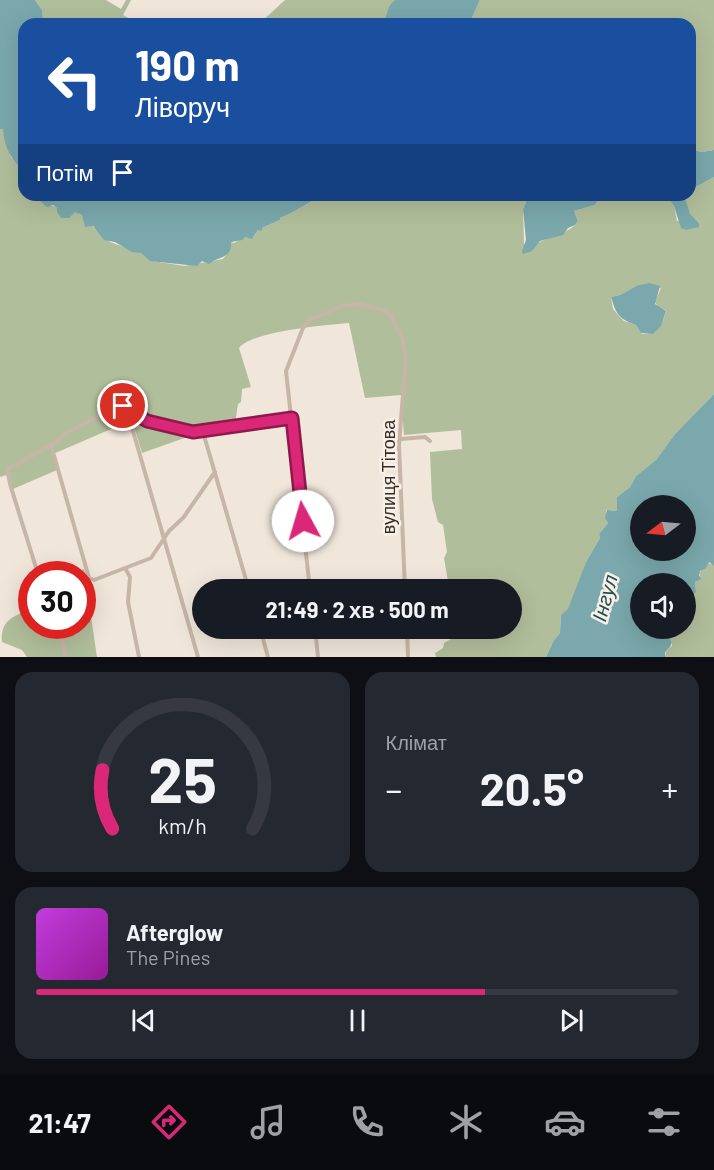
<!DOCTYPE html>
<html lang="uk">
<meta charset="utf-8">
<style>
body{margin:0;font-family:Barlow,sans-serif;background:#242831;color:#f1f3f6;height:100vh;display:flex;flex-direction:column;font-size:22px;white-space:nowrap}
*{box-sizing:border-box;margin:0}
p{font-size:20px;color:#9ea1a6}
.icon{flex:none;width:33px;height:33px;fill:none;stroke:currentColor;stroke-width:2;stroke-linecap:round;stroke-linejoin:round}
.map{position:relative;height:657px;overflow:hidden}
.side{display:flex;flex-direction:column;gap:15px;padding:15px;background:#0d0f14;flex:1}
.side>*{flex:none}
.hud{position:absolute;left:18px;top:18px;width:678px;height:183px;border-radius:18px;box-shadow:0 6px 24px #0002;background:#1a4fa0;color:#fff;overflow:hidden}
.needle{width:39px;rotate:254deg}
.controls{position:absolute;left:630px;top:495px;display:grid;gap:12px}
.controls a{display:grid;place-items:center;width:66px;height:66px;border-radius:50%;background:#171b24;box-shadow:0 6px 24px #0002;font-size:30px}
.speed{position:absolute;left:18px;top:561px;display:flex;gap:12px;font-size:30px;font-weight:700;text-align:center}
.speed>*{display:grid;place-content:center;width:78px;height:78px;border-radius:50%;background:#171b24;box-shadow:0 6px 24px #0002;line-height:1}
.speed .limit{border:9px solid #d22;background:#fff;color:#111}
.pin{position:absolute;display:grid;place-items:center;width:51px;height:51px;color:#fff;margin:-26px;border:3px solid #fff;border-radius:50%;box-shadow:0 2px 6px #0007}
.me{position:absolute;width:66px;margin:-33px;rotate:354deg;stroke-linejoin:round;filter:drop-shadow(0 0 4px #0008)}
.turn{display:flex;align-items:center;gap:21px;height:126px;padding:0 18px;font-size:27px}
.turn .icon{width:78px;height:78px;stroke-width:2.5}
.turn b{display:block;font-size:42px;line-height:51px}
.then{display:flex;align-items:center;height:57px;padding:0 18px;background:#0003;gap:12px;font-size:22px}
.big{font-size:45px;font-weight:700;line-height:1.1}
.side .tile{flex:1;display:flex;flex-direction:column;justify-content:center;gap:9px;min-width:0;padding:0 21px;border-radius:18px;background:#242831}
.side .dial{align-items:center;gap:0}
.dial svg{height:156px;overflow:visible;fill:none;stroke:#363941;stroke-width:7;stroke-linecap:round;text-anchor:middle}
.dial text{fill:#f1f3f6;stroke:none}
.song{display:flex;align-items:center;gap:18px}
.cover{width:72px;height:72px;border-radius:9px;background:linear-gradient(135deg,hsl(290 70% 55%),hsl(300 70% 35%))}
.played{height:6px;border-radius:3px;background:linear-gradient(90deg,#db2777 70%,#363941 70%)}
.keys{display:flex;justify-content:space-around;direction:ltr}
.heat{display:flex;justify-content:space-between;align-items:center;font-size:33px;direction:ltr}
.side .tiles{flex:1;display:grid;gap:15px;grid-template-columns:1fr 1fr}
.tile:last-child{grid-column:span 2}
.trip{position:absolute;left:192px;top:579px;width:330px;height:60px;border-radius:30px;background:#171b24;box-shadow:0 6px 24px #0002;font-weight:700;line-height:60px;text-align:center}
.menu{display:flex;height:96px;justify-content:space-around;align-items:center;background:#090b0e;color:#9ea1a6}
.menu .icon{width:42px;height:42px}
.menu .active{color:#db2777}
.menu b{font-size:27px;color:#f1f3f6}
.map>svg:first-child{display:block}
.green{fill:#b1be9b;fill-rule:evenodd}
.water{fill:#7aa8ac;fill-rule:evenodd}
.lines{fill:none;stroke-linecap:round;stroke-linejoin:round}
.minor{stroke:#c7b6a7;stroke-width:4}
.route-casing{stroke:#8e194d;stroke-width:15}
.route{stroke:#db2777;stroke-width:10}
.labels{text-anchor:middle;stroke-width:5;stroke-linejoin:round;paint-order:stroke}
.street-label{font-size:18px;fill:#342b27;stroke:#f8f0e6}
.water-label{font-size:20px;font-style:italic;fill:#1f4f53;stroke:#f8f0e6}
</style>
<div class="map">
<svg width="714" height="657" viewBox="0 0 714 657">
<rect width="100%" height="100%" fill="#f0e6da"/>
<path class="green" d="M 35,0 L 106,0 L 121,9 L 126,0 L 131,0 L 123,15 L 139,24 L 59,24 L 43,19 L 42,10 Z
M 285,0 L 395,0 C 387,7 389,16 381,24 L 259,24 Z
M 480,0 L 714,0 L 714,150 L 702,152 L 690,149 L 690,24 L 469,24 Z
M 3,128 L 8,142 L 6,144 L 11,157 L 24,171 L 24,195 L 37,195 L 42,202 L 58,208 L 57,212 L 72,213 L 75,211 L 82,215 L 87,226 L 92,226 L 110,242 L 141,253 L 153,261 L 184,266 L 223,259 L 229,251 L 231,242 L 234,243 L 245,237 L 253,238 L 258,230 L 280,220 L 280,218 C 293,213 309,203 323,195 L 529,195 L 523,209 L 524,244 L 534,246 C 546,236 571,234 578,221 L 574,211 L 595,205 L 600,195 L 666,195 L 674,206 L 677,221 L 699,223 L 689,214 L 684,195 L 690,195 L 690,190 L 714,177 L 714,394 L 675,434 L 656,460 L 636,476 L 630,487 L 617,497 L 617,511 L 606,510 L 608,523 L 599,534 L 600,538 L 586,562 L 569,609 L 561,615 L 560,633 L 554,640 L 546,657 L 436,657 L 435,653 L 443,648 L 444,643 L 451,639 L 451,629 L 512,628 L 512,590 L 454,590 L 449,587 L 444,558 L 447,552 L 443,525 L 438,522 L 432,499 L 430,452 L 462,449 L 461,430 L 404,435 L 401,395 L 365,398 L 349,323 C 326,325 252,331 239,348 L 251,387 L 242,389 L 241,402 L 238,404 L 235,424 L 210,429 L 142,453 L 132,420 L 53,454 L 57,470 L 13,489 L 38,574 L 6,475 L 0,477 L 0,129 ZM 636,286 L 661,288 L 655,302 L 659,308 L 666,310 C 664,323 659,327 649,334 L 642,334 L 636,325 L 624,321 L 619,316 L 613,309 L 611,297 L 620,295 Z
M 708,563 L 714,565 L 714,657 L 665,657 L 666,651 L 672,646 L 672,642 L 668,637 L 672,629 L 686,628 L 686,604 L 690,601 L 689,595 L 696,592 L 695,582 L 702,579 L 699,573 Z
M 84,569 L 97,657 L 27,657 L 22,650 L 2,642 C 0,619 15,616 31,609 L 32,626 L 82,626 L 82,574 L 70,574 Z"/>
<path class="water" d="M 0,0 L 35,0 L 42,10 L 43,19 L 59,24 L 24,24 L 24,171 C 11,160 4,147 3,129 L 0,129 Z
M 395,0 L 480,0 L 469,24 L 381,24 C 389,16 386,6 395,0 Z
M 690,149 L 702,152 L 714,150 L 714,177 L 690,190 Z
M 37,195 L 323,195 C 308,203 293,213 280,218 L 280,220 L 262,228 L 262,231 L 258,230 L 252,239 L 245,237 L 242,240 L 231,242 C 232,259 218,256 209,264 L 202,261 L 197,266 L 150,261 L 141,253 L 132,252 L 115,242 L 104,240 L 93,226 L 85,227 L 82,215 L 75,212 L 69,218 L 61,218 L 57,212 L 57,208 L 53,205 L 47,207 L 38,199 Z
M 529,195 L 600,195 L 595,205 L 574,211 L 578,221 L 575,225 L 568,228 L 563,235 L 540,241 L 532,251 L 523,254 L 522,251 L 526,240 L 523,209 Z
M 666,195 L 684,195 L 690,214 L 699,223 L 699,227 L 686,230 L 681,228 L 674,206 Z
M 649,283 L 660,286 L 655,304 L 666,311 L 661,326 L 653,334 L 641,333 L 636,325 C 618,319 616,313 611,297 L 620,295 L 636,286 Z
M 714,394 L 714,566 L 709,562 L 706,568 L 700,571 L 699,575 L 702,579 L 695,582 L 696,592 L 688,598 L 690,605 L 686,604 L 686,584 L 640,584 L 640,628 L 672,629 L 668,637 L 672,642 L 670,647 L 665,652 L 665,657 L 546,657 L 554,640 L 560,633 L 561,615 L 568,609 L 586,562 L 600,538 L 599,534 L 608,523 L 605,518 L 607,510 L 617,511 L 617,497 L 630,487 L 636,476 L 656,460 L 675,434 ZM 640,506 L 686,506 L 686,550 L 640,550 Z"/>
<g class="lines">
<path class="minor" d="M 127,410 L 198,657
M 203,432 L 249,590
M 401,439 L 425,437 L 430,441
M 51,445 L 89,578 L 94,580 L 151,558 L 169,531 L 183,518 L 215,472
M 125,568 L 130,577 L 128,602 L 139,657
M 38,574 L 10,484 L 8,469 L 51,445 L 68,432 L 118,406 L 124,406 L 147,421 L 193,432 L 292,418
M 310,590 L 286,371 L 303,328 L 311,319 L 343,306 L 359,304 L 382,310 L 391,316 L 402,338 L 406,356 L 399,445 L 405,590
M 59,626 L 66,657
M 260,628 L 268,657
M 315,628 L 318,657
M 407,628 L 408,657"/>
</g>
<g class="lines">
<g class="route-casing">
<path id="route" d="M 123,406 L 147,421 L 193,432 L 292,418 L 303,521"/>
</g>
<use href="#route" class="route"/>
</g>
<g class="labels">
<g class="street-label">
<text transform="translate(389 477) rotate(-90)" y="6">вулиця Тітова</text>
</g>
<g class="water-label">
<text transform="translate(605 598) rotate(-75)" y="7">Інгул</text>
</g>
</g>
</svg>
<div class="controls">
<a><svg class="needle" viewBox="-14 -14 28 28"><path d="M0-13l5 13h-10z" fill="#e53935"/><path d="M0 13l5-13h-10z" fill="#9ea1a6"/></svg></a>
<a><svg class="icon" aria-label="sound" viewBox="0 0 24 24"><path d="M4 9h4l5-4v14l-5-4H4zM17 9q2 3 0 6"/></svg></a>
</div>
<div class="speed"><div class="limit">30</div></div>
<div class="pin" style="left:123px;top:406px;background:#d93025"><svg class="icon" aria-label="arrive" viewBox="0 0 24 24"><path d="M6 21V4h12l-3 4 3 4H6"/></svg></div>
<svg class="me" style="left:303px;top:521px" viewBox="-20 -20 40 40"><circle r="19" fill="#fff"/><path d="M0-13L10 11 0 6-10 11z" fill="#db2777"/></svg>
<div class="trip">21:49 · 2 хв · 500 m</div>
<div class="hud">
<div class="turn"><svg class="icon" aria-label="left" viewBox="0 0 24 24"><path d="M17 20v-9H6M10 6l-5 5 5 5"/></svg><div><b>190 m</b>Ліворуч</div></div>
<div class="then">Потім<svg class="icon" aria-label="arrive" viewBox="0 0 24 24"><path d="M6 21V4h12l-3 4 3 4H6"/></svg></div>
</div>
</div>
<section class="side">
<div class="tiles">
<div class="tile dial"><svg viewBox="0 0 100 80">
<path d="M14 69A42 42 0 1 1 86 69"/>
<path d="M14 69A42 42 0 0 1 9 39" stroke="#db2777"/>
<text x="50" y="56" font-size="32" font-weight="700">25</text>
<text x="50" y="72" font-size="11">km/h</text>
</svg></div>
<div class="tile"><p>Клімат</p>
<div class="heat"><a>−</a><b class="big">20.5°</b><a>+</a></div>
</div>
<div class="tile">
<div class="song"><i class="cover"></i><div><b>Afterglow</b><p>The Pines</p></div></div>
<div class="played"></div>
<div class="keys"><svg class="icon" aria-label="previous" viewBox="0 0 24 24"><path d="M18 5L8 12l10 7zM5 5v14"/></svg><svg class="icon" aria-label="pause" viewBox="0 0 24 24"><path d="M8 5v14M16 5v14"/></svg><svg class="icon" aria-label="next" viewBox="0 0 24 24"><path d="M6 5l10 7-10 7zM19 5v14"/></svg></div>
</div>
</div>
</section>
<nav class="menu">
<b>21:47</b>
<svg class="icon active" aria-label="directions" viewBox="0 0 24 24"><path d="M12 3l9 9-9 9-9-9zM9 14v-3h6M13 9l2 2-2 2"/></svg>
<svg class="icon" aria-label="music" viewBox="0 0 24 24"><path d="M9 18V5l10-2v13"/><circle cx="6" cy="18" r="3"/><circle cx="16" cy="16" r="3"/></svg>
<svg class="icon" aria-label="phone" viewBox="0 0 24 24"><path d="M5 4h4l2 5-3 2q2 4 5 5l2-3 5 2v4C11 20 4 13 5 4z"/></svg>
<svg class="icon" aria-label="climate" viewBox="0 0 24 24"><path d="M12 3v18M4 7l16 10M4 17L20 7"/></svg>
<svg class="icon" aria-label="car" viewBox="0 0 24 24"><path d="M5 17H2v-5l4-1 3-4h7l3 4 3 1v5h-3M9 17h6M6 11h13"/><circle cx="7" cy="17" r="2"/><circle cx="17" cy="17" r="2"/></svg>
<svg class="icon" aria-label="filters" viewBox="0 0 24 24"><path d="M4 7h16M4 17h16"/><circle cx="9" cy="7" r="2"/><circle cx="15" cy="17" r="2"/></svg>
</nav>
